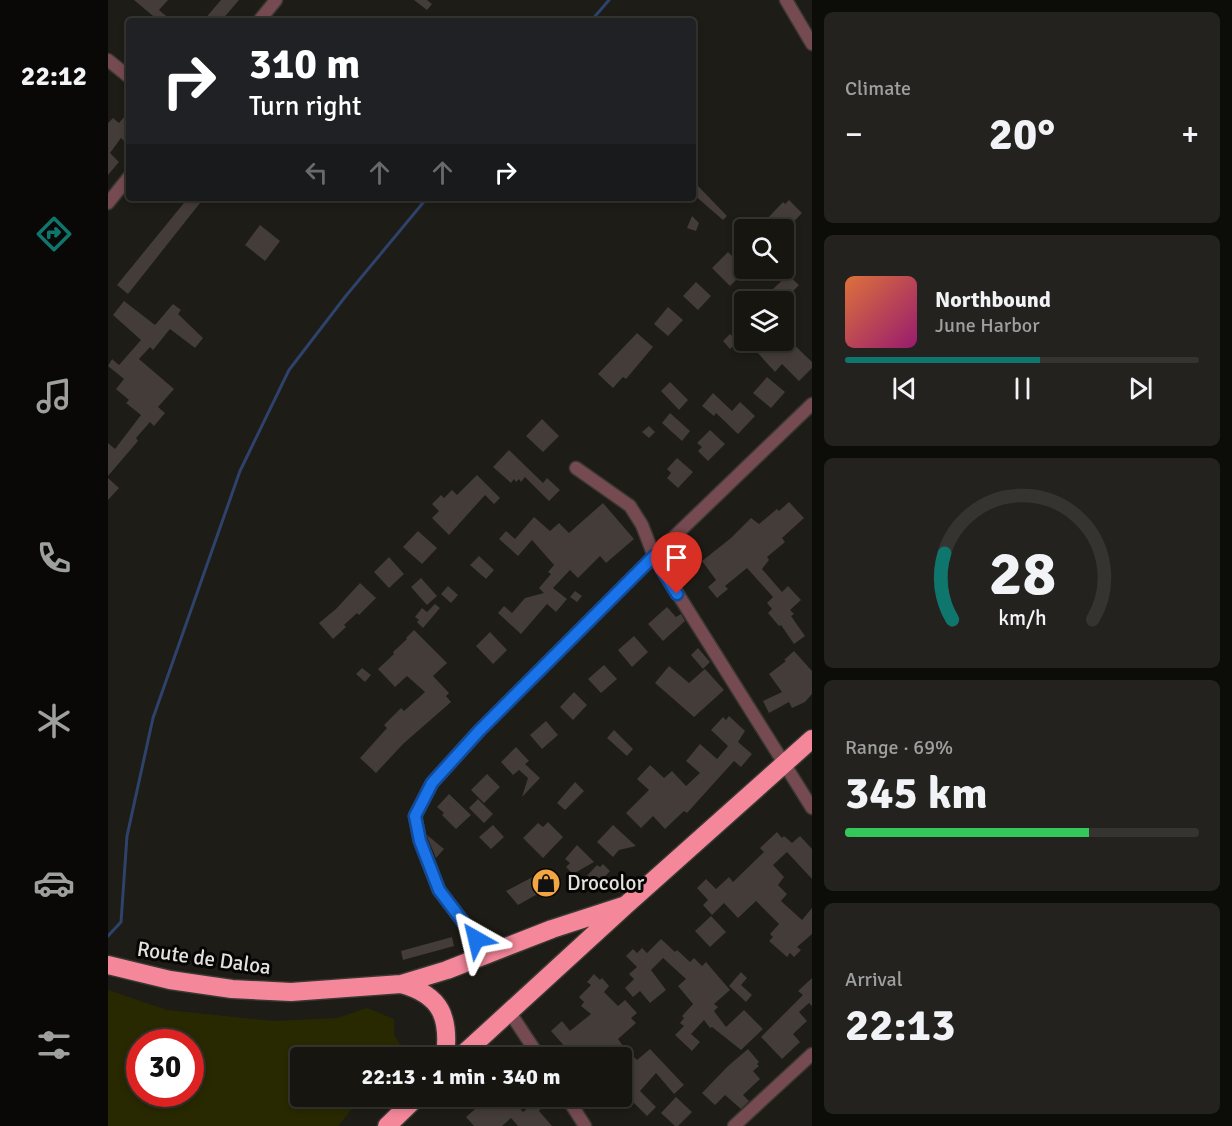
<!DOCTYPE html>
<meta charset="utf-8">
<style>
body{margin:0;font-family:Signika,sans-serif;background:#23221e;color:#f1f3f6;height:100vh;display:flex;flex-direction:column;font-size:22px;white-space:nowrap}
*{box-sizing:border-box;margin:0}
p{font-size:20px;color:#9e9f9f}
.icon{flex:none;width:33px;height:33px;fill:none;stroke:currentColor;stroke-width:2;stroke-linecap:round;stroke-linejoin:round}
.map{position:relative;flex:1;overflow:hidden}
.panel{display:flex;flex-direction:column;gap:12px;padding:12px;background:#0c0c09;width:420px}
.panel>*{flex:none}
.top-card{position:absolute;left:18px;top:18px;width:570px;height:183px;border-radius:6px;box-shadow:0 3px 9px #0003,0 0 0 2px #353430;background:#202124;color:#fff;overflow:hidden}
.buttons{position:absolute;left:626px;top:219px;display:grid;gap:12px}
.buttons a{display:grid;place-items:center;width:60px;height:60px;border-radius:6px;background:#161510;box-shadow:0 3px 9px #0003,0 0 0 2px #353430;font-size:30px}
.speed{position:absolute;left:18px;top:1029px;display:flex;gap:12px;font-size:30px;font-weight:700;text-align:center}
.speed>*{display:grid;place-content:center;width:78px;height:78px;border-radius:50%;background:#161510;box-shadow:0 3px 9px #0003,0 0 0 2px #353430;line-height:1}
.speed .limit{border:9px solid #d22;background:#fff;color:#111}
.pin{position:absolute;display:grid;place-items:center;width:51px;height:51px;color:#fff;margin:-62px -26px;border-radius:50% 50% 50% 0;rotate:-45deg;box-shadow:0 0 6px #0007}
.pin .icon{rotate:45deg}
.me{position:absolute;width:66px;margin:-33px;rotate:323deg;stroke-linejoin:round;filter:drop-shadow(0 0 4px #0008)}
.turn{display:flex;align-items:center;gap:21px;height:126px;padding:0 24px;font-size:27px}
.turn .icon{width:78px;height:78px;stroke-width:2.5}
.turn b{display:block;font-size:42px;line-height:51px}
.lanes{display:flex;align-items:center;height:57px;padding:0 24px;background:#0003;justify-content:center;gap:30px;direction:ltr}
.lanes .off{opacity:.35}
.big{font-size:45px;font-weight:700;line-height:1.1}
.panel .tile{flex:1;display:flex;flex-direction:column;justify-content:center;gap:9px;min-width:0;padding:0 21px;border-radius:9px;background:#23221e}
.panel .dial{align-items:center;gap:0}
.dial svg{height:156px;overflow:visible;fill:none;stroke:#353430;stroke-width:7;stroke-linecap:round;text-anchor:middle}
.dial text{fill:#f1f3f6;stroke:none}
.song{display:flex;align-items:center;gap:18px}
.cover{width:72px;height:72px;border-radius:9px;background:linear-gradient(135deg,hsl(20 70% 55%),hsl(320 70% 35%))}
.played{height:6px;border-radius:3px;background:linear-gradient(90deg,#0f766e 55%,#353430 55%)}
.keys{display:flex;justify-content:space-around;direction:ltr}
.heat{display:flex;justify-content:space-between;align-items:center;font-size:33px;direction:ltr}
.charge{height:9px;border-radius:4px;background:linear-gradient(90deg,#34c759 69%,#353430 0)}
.trip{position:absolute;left:182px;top:1047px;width:342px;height:60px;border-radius:6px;background:#161510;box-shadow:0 3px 9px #0003,0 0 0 2px #353430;font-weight:700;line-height:60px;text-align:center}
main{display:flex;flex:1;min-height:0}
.tab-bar{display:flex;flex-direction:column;width:108px;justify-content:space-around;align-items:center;background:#090806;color:#9e9f9f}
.tab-bar .icon{width:42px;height:42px}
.tab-bar .active{color:#0f766e}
.tab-bar b{font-size:27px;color:#f1f3f6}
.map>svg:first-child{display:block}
.green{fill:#282901;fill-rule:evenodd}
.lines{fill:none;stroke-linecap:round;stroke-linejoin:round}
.stream{stroke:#2e426b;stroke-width:3}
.building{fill:#433c39}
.minor-casing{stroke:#393832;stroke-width:15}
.highway-casing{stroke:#393832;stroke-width:21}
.minor{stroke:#764a51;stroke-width:12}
.highway{stroke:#f5879b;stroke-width:18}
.route-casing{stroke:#114b97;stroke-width:15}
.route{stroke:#1a73e8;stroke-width:10}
.labels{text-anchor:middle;stroke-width:6;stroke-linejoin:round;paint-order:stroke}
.poi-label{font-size:21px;fill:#e3e2de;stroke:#070605;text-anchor:start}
.street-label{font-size:21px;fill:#e3e2de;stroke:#070605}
</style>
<main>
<nav class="tab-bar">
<b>22:12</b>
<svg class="icon active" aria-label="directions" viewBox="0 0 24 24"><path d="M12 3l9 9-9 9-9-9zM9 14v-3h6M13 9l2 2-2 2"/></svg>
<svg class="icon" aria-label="music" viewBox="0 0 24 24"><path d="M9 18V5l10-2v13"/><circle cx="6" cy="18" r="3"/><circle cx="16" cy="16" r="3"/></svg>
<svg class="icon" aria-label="phone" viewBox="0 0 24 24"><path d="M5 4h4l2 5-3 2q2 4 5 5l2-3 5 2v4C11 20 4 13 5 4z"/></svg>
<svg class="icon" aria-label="climate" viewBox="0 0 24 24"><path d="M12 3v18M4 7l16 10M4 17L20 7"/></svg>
<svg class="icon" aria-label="car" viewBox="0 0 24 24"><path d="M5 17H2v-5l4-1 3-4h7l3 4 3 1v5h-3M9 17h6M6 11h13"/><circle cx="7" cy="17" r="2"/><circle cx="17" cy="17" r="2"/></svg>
<svg class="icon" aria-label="filters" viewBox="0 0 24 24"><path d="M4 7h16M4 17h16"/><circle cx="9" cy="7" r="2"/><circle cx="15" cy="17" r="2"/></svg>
</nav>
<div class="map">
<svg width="704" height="1126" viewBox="0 0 704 1126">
<rect width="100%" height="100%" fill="#1d1c16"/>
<path class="green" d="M 0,990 L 59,1010 L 166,1021 L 229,1018 L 259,1008 L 286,1019 L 286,1035 L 299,1055 L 295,1058 L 192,1058 L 192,1096 L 254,1097 L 230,1126 L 0,1126 ZM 32,1042 L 82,1042 L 82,1094 L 32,1094 Z"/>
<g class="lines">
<path class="stream" d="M 483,21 L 501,0
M 0,936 L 13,922 L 19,836 L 45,718 L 132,471 L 181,370 L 237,297 L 319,198"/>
</g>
<path class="building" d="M 26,0 L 60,0 L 51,10 L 64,21 L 51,21 Z
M 113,0 L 131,0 L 113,21 L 95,21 Z
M 306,0 L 319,0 L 324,4 L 319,10 Z
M 21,111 L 21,137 L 17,142 L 13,138 L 2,153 L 11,162 L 0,175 L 0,123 L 5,118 L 11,123 Z
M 590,186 L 619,216 L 615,220 L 585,194 Z
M 80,198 L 96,198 L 20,294 L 9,285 Z
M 681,200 L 694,213 L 678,230 L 643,230 L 653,218 L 657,221 L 675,202 L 677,204 Z
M 584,216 L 591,223 L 588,231 L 579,228 Z
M 152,225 L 172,241 L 157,261 L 137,245 Z
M 620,252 L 638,270 L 622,286 L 604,268 Z
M 680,275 L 691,285 L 681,295 L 672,302 L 651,302 Z
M 588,282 L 603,296 L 590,310 L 575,296 Z
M 16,301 L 47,325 L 65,304 L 73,310 L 70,314 L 95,338 L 87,348 L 62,329 L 45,350 L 42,347 L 31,359 L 66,389 L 50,407 L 57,413 L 46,426 L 42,422 L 28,438 L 30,441 L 0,476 L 0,443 L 7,449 L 33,415 L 18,403 L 21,400 L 8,389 L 16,379 L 0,366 L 4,359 L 11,365 L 33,340 L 5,315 Z
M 560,307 L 575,320 L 560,336 L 546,324 Z
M 529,333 L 545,347 L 518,379 L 515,377 L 505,388 L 490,374 Z
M 622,334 L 630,341 L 622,349 L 615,341 Z
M 675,334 L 704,362 L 704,368 L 691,381 L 674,364 L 667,372 L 638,340 L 675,340 Z
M 659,377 L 677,392 L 663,408 L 645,393 Z
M 562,382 L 580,400 L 571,410 L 553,391 Z
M 605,393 L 624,411 L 632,402 L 647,416 L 630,434 L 608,413 L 606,416 L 594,406 Z
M 562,413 L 582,431 L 574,441 L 554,423 Z
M 434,419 L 451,436 L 435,452 L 418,436 Z
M 541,426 L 547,432 L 541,438 L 534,432 Z
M 602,430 L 617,444 L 600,461 L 590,451 L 594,447 L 589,443 Z
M 401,450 L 435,483 L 439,478 L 452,490 L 441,501 L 417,477 L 413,482 L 411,479 L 408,482 L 406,479 L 403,483 L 385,467 Z
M 569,458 L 585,472 L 570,488 L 559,478 L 563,473 L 559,469 Z
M 369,475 L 392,498 L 386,504 L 377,495 L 341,535 L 324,518 L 331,511 L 324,504 L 333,495 L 336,498 L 344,490 L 349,495 Z
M 0,478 L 11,488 L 0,500 Z
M 681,502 L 696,518 L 674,538 L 677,542 L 659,557 L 661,560 L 654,569 L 674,592 L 680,586 L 693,600 L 682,610 L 686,614 L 683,616 L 697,636 L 686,644 L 673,625 L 671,626 L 660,613 L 664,609 L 659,603 L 665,597 L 639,568 L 617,586 L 620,589 L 609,598 L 600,587 L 608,580 L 594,561 L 623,538 L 643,518 L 651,524 L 669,509 L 671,511 Z
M 495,503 L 526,539 L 498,563 L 492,556 L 470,578 L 462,570 L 445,588 L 459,599 L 448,612 L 439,604 L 413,634 L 390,613 L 396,606 L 404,613 L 417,598 L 436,593 L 431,588 L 443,574 L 440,572 L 446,565 L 424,540 L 410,556 L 391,539 L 398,531 L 407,539 L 426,517 L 442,531 L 451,523 L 461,533 Z
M 310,531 L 329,548 L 314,564 L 295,547 Z
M 371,556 L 386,570 L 378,579 L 362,565 Z
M 281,557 L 296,574 L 281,588 L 266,572 Z
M 313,578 L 329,596 L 319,605 L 303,587 Z
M 252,583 L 268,598 L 251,615 L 249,613 L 236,625 L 238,627 L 225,639 L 211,623 L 228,609 Z
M 340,586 L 350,595 L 343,603 L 333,594 Z
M 467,591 L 474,596 L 469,602 L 462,597 Z
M 327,604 L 332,608 L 315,628 L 309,622 L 311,620 L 307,617 L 314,608 L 319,612 Z
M 559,607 L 568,617 L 573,614 L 577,621 L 555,641 L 540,624 Z
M 306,630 L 339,663 L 325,676 L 341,693 L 338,696 L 343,702 L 295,744 L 268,773 L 252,758 L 279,728 L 276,725 L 293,708 L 296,711 L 317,692 L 299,676 L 287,687 L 270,669 L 286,654 L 285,652 L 299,639 L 298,638 Z
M 382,632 L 399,650 L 385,664 L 368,646 Z
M 526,636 L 540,652 L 524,667 L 510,650 Z
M 590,648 L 602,662 L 595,669 L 583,655 Z
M 686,651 L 704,671 L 704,694 L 697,702 L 684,708 L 681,702 L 661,713 L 655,701 L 674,692 L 661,674 L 678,661 L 676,660 Z
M 496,665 L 509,679 L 493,693 L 480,679 Z
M 561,666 L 581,683 L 597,669 L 616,690 L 586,717 L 547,683 Z
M 254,668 L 263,675 L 257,682 L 248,674 Z
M 466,692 L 479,705 L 465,720 L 452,707 Z
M 621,716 L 637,731 L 630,742 L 644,754 L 633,767 L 626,761 L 579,813 L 576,811 L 557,829 L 545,816 L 533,828 L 518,813 L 541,790 L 529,779 L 542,765 L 556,778 L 564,771 L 578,786 L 592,773 L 578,761 L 592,744 L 609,759 L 620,746 L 603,730 L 615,717 L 618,720 Z
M 438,721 L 450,735 L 434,749 L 422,735 Z
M 506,730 L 525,749 L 519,756 L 499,738 Z
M 408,747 L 421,761 L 417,764 L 432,778 L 414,797 L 420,778 L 411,770 L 405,775 L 393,762 Z
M 379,774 L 392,787 L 376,803 L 363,790 Z
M 467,782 L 476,791 L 457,810 L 449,803 Z
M 341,794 L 363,815 L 348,829 L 334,815 L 336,813 L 329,807 Z
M 370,799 L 385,814 L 376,823 L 361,808 Z
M 440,822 L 455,837 L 435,858 L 415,838 L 430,823 L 435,827 Z
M 385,825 L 396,837 L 383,849 L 371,837 Z
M 505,825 L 528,846 L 511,850 L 505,857 L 489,842 Z
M 669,832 L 674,838 L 676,836 L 684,843 L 692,836 L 704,849 L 704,879 L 679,852 L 665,865 L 676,877 L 670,885 L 679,894 L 673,901 L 694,920 L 704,908 L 704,934 L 689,947 L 693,950 L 686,957 L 682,953 L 679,957 L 661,941 L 665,937 L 662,934 L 671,924 L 648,901 L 630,918 L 616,903 L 604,915 L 595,905 L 600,900 L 589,888 L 598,879 L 608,889 L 621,877 L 625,882 L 656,852 L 652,848 Z
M 319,835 L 336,849 L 328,858 L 320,839 Z
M 469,845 L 486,862 L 465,874 L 458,867 L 462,863 L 457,859 Z
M 495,864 L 502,871 L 483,892 L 473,882 L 489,865 L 492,867 Z
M 438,870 L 451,882 L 410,905 L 398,891 Z
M 603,916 L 618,932 L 602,947 L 587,931 Z
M 344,937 L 346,946 L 295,960 L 293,951 Z
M 553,939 L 567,952 L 569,950 L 582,962 L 586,958 L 594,966 L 598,962 L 622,990 L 606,1004 L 610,1007 L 606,1011 L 618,1027 L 636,1010 L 655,1029 L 633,1050 L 604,1027 L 602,1028 L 596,1020 L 583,1034 L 592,1042 L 584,1051 L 567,1035 L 576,1026 L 572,1023 L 576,1018 L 574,1016 L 585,1004 L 570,986 L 578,979 L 555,958 L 543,970 L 558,990 L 542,1003 L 532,991 L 525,997 L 517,988 L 526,979 L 521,974 L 529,967 L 518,956 L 525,949 L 529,953 L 534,948 L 539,953 Z
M 633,972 L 639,978 L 633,985 L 644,995 L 638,1002 L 621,986 Z
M 486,974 L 492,980 L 494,978 L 501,986 L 496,992 L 510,1006 L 517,1000 L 529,1013 L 523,1018 L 528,1023 L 510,1039 L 515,1046 L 529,1060 L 542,1049 L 576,1085 L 566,1094 L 548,1073 L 532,1091 L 548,1107 L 539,1116 L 522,1099 L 520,1101 L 513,1094 L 513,1058 L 510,1058 L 501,1048 L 491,1058 L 446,1058 L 458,1048 L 443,1031 L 454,1021 L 462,1031 L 483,1014 L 473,1006 L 476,1002 L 471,997 L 483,985 L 479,982 Z
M 704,978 L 704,1006 L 701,1003 L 691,1012 L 699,1021 L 685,1034 L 692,1042 L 674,1059 L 653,1037 L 695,995 L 690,991 Z
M 413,1047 L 420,1055 L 422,1058 L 410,1058 L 406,1053 Z
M 640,1049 L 651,1062 L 649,1064 L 651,1066 L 645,1071 L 652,1079 L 635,1095 L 641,1101 L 633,1109 L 617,1095 L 607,1105 L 594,1093 L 620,1066 Z
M 382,1096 L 401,1096 L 415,1112 L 429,1101 L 434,1107 L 431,1111 L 444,1126 L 410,1126 L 403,1118 L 394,1126 L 366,1126 L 358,1117 Z
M 568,1097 L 584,1112 L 570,1126 L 567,1126 L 553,1113 Z"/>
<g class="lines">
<g class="minor-casing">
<path id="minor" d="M 678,0 L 704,44
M 151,21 L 168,0
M 0,60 L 21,77
M 0,203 L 21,177
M 468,468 L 522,506 L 534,525 L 546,556 L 704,808
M 380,955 L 331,890 L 312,841 L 307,816 L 324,783 L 371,731 L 546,556 L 704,404
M 401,1011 L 432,1058
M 458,1096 L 477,1126
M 626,1126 L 704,1054"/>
</g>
<g class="highway-casing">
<path id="highway" d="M 0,965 L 62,980 L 124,989 L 183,992 L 293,984 L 339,970 L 444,929 L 518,905
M 293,984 C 334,995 342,1018 337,1058
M 351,1058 L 518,905 L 704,739
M 279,1126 L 310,1096"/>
</g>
<use href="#minor" class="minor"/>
<use href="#highway" class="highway"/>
</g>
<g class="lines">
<g class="route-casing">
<path id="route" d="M 368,939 L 331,890 L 312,841 L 307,816 L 324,783 L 371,731 L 546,556 L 569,594"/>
</g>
<use href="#route" class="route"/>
</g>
<defs>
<g id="shop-disc" transform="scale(1.5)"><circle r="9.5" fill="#f3a443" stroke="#070605"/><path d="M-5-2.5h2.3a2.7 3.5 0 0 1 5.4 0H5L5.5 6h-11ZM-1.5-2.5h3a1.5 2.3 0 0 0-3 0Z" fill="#111"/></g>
</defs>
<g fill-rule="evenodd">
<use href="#shop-disc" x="438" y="883"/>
</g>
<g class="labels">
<g class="poi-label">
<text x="459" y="890">Drocolor</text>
</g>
<g class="street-label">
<text transform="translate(96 958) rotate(8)" y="7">Route de Daloa</text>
</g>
</g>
</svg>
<div class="buttons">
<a><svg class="icon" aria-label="search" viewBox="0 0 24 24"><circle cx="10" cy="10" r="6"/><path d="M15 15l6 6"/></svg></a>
<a><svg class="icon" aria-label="layers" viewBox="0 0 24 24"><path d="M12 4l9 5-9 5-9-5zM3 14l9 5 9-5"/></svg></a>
</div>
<div class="speed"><div class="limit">30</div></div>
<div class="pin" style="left:569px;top:594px;background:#d93025"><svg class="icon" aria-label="arrive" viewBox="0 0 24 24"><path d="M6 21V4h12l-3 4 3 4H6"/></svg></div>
<svg class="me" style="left:368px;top:939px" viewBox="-20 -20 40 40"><path d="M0-17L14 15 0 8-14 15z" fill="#1a73e8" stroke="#fff" stroke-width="4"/></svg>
<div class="trip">22:13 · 1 min · 340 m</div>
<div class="top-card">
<div class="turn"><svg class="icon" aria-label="right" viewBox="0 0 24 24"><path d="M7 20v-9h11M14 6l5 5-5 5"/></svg><div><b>310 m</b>Turn right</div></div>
<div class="lanes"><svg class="icon off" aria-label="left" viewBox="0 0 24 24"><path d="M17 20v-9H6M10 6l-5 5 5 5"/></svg><svg class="icon off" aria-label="ahead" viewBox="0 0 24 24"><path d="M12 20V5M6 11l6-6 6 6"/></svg><svg class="icon off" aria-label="ahead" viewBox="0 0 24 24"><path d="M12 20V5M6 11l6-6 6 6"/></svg><svg class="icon" aria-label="right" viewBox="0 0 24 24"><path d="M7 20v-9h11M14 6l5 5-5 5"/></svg></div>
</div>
</div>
<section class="panel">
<div class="tile"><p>Climate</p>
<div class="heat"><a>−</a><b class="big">20°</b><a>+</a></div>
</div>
<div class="tile">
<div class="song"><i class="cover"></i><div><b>Northbound</b><p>June Harbor</p></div></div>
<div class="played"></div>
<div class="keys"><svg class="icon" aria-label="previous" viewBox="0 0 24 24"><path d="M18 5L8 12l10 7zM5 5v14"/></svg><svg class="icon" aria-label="pause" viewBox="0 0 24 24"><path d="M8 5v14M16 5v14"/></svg><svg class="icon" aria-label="next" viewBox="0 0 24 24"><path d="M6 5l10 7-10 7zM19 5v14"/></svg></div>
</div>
<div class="tile dial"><svg viewBox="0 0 100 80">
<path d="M14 69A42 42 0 1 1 86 69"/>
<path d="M14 69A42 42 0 0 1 10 35" stroke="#0f766e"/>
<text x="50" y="56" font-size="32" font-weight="700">28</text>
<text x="50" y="72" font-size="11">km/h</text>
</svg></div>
<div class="tile"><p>Range · 69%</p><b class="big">345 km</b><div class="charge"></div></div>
<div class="tile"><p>Arrival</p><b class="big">22:13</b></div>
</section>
</main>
